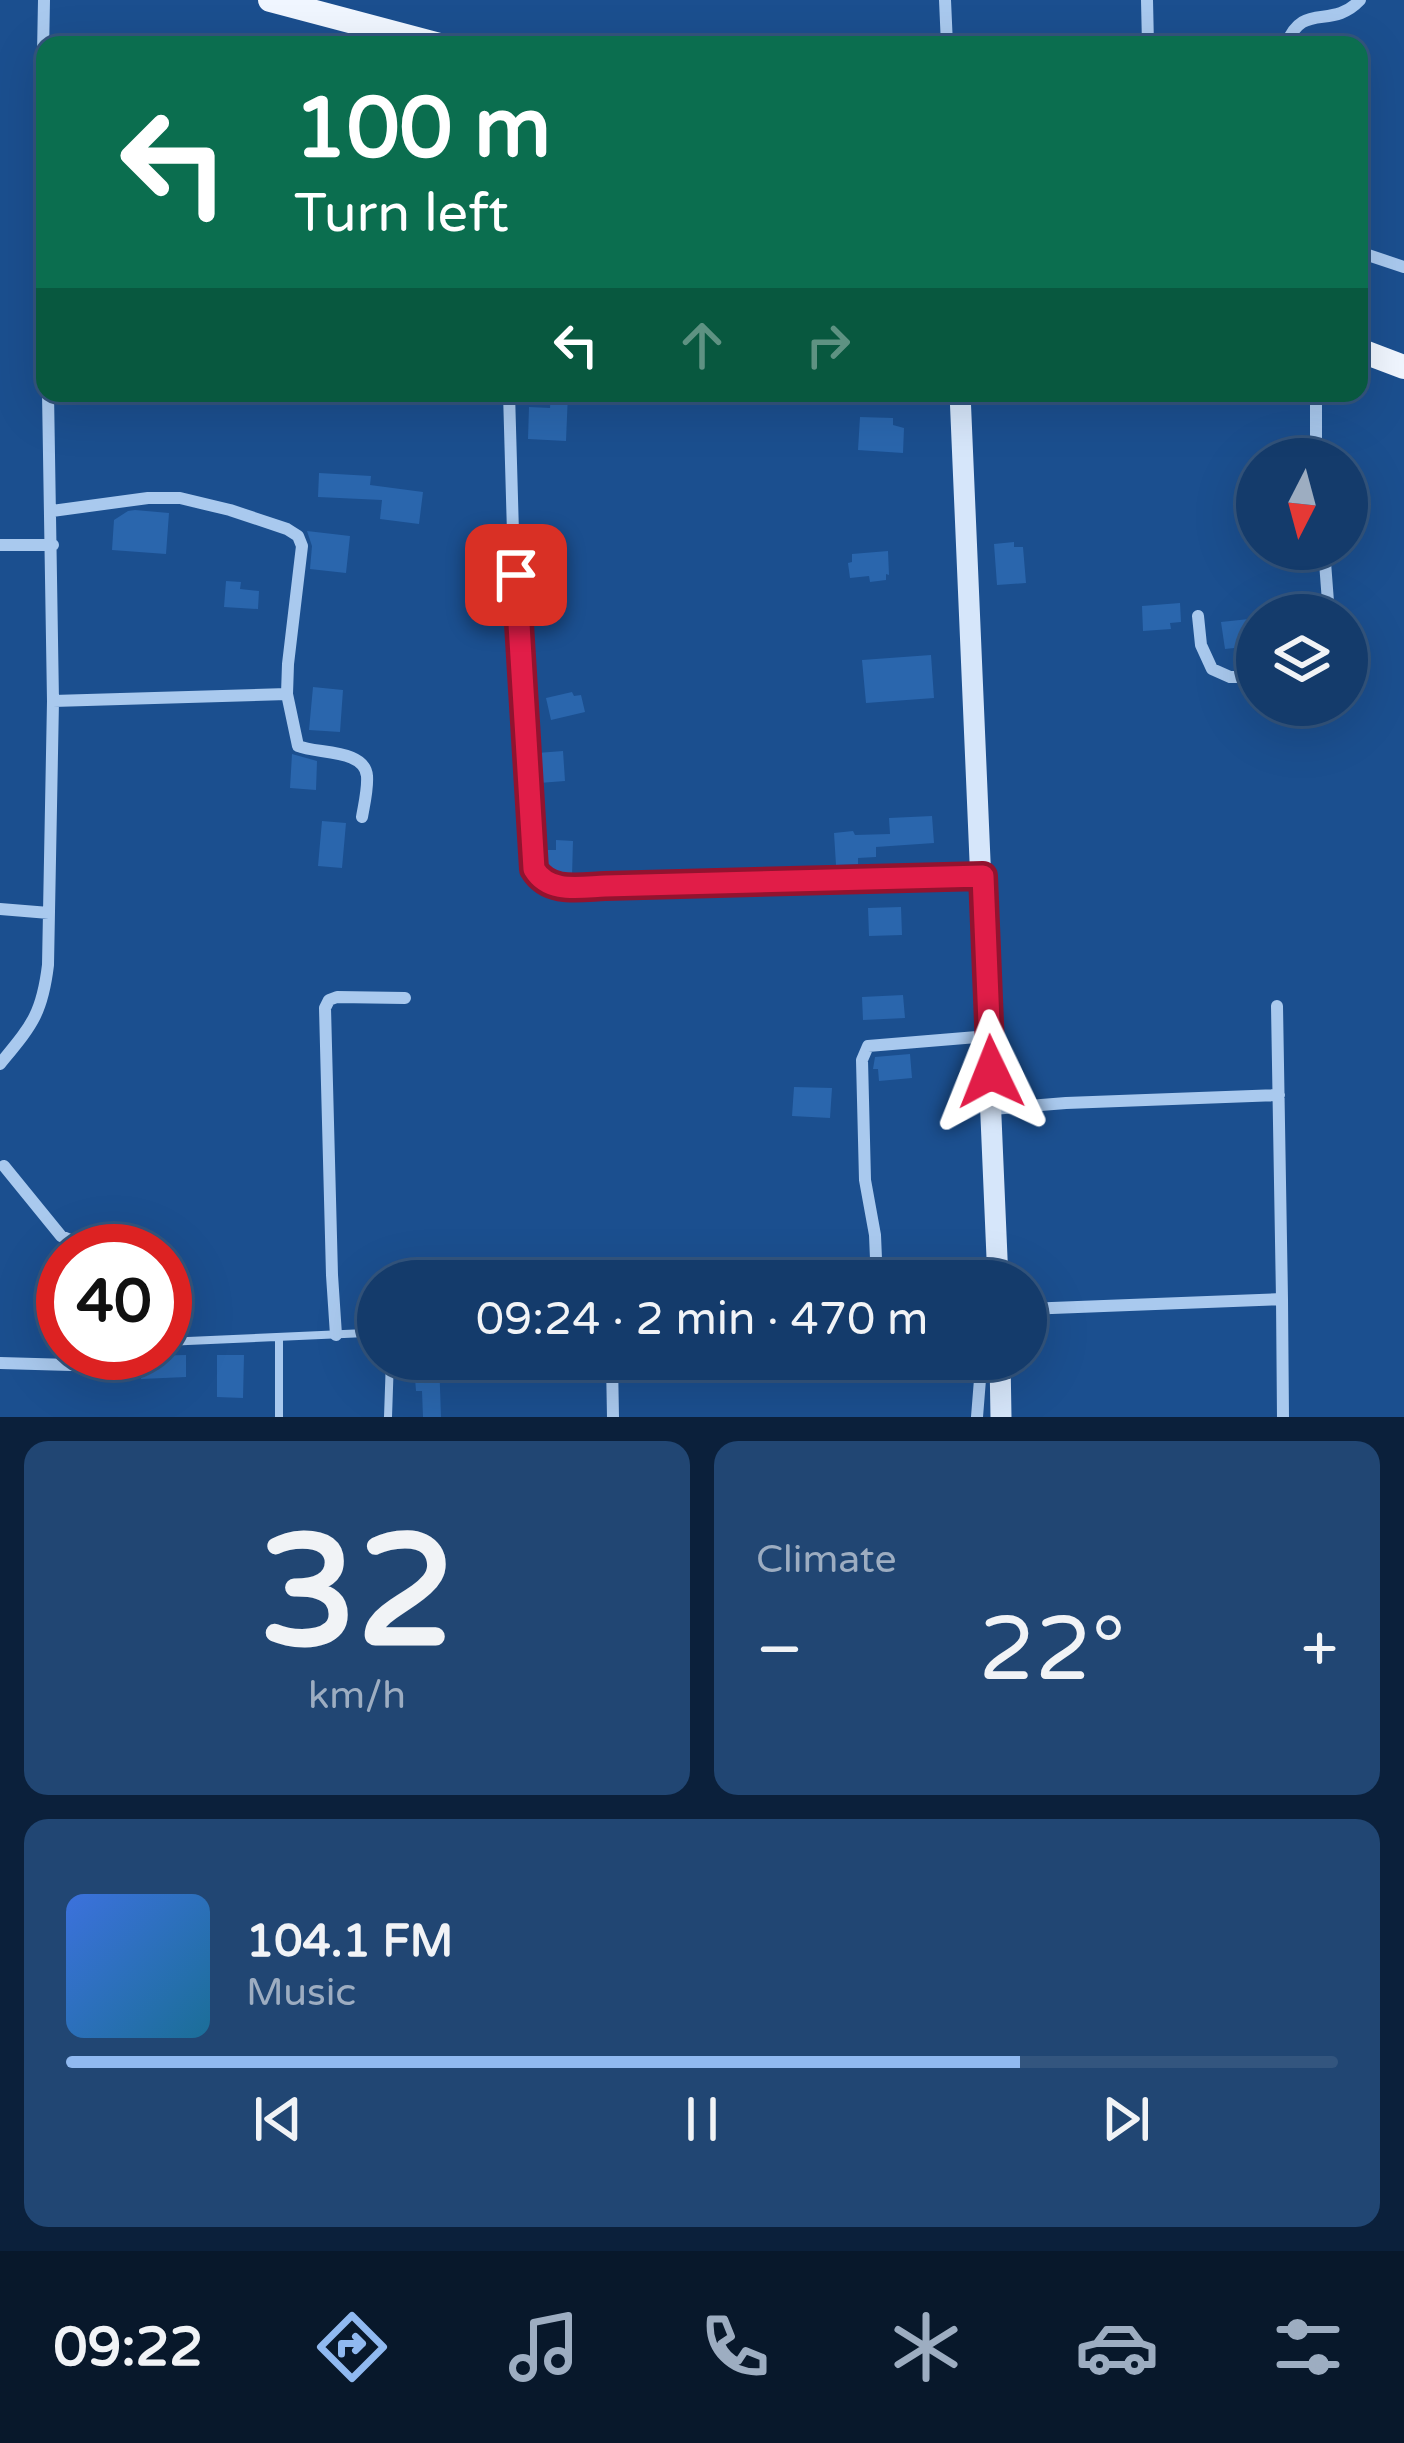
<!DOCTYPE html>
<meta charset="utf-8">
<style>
body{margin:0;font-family:"Varela Round",sans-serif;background:#214673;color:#f1f3f6;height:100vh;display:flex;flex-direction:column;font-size:45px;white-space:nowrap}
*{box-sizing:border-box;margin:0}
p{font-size:39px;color:#9dadc1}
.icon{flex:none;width:66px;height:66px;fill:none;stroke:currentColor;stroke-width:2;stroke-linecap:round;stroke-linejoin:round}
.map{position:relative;height:1417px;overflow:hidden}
.drawer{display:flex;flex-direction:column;gap:24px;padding:24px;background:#0b203b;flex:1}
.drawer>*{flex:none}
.hud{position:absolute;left:36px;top:36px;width:1332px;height:366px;border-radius:24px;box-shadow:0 12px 48px #0002,0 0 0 3px #33557e;background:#0b6e4f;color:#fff;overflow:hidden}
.needle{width:78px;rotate:186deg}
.fabs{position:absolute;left:1236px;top:438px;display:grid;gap:24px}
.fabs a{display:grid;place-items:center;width:132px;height:132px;border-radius:50%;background:#143b6b;box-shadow:0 12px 48px #0002,0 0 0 3px #33557e;font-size:60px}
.speed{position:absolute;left:36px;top:1224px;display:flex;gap:24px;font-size:60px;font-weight:700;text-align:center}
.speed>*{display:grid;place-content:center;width:156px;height:156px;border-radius:50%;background:#143b6b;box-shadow:0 12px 48px #0002,0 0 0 3px #33557e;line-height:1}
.speed .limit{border:18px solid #d22;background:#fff;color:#111}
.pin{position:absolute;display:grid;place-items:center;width:102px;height:102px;color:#fff;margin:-51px;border-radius:24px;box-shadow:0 6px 18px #0006}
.me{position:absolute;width:132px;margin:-66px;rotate:358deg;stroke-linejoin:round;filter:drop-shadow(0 0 9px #0008)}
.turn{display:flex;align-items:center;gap:42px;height:252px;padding:0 60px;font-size:54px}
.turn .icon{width:156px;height:156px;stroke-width:2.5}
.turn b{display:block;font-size:84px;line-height:102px}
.lanes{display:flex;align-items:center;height:114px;padding:0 60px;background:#0003;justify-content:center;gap:60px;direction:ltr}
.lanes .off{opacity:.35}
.big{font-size:90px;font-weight:600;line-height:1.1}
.drawer .widget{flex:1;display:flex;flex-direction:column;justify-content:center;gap:18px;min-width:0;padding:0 42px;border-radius:24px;background:#214673}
.drawer .dial{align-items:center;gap:0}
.dial b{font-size:156px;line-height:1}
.song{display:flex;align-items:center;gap:36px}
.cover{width:144px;height:144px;border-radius:18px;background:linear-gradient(135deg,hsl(220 70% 55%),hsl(200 70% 35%))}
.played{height:12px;border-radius:6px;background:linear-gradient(90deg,#90b9f0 75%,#33557e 75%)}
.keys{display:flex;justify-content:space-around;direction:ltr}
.heat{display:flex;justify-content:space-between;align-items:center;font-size:66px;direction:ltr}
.drawer .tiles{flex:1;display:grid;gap:24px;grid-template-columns:1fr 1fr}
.widget:last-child{grid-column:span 2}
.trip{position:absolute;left:357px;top:1260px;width:690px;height:120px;border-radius:60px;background:#143b6b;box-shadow:0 12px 48px #0002,0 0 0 3px #33557e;font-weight:600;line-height:120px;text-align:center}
.dock{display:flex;height:192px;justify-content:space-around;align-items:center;background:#08182b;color:#9dadc1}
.dock .icon{width:84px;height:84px}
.dock .active{color:#90b9f0}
.dock b{font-size:54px;color:#f1f3f6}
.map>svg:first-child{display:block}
.building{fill:#2a66ad}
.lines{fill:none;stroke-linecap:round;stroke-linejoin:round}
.lane{stroke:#a9c9ee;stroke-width:8}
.street{stroke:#a9c9ee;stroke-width:12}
.secondary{stroke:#d6e6fa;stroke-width:21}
.primary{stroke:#f0f6ff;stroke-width:24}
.route-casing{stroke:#92132f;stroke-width:30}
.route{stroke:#e11d48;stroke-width:21}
</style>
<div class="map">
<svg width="1404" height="1417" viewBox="0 0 1404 1417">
<rect width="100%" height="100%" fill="#1b4f8f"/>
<path class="building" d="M 551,393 L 568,393 L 566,441 L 528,439 L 529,407 L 550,408 Z
M 860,417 L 893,418 L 893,425 L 904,428 L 903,453 L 858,450 Z
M 319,473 L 371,476 L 370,485 L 423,492 L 419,524 L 380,519 L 382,500 L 318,497 Z
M 135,510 L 169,513 L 166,554 L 112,550 L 114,520 L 128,511 Z
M 307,531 L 350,536 L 346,573 L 310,569 L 312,546 Z
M 1014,542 L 1014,547 L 1023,547 L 1026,583 L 997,585 L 994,544 Z
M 888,551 L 889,575 L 886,574 L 886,580 L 870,582 L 869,576 L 850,578 L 848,563 L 852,562 L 852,554 Z
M 226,581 L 241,582 L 240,589 L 259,591 L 258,609 L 224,607 Z
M 1180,603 L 1181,622 L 1170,623 L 1171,629 L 1143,631 L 1142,606 Z
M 1249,619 L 1252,646 L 1225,649 L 1221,622 Z
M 931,655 L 934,698 L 866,703 L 862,660 Z
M 313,687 L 343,690 L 340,732 L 309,730 Z
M 572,692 L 574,696 L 581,695 L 585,712 L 551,720 L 546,698 Z
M 563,751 L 565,781 L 539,783 L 537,753 Z
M 292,754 L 317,761 L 316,790 L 290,788 Z
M 932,816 L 934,843 L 876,847 L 876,857 L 858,858 L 858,864 L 836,865 L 834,833 L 853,831 L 855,835 L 890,834 L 889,818 Z
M 322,821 L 346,823 L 342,868 L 318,866 Z
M 556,840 L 573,841 L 572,877 L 553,873 L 544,865 L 547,850 L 556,850 Z
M 901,907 L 902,935 L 869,936 L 868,908 Z
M 903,995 L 905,1018 L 863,1020 L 862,997 Z
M 910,1054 L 912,1078 L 879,1081 L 878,1069 L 873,1069 L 875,1057 Z
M 794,1087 L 832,1088 L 830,1118 L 792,1116 Z
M 186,1355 L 186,1377 L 141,1379 L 140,1356 Z
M 217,1355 L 244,1355 L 243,1398 L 217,1397 Z
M 419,1359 L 439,1359 L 441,1417 L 423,1417 L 422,1391 L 416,1391 L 414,1365 L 419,1365 Z"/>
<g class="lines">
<path class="lane" d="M 165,1342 L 366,1333 L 378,1337
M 279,1417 L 279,1338
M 388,1417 L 390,1359"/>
<path class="street" d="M 44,0 L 41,158 L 45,287
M 945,0 L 947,45
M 1147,0 L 1148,45
M 1286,45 C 1303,0 1331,31 1360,0
M 1359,252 L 1404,267
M 509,393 L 513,533 L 534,869 C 549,894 580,887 605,887 L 981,876
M 1316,459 L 1316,393
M 52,511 L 148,498 L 180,498 L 230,510 L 287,529 L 298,536 L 302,546 L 288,664 L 287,694 L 53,701
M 0,545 L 53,545
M 1324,549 L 1329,615
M 1198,616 L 1201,645 L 1212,669 L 1230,677 L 1257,677
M 287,694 L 298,746 C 317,754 365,749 367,776 C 368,789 364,805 362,817
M 0,909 L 49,913
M 989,1036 L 868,1046 L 862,1060 L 865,1180 L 875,1235 L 876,1259 L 880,1265 L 998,1274
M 0,1064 C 31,1026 42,1015 48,965 L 53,701 L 48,393
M 992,1109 L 1066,1103 L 1279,1095
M 4,1166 L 61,1236 L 77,1243 L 114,1251
M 1282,1299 L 1283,1417
M 1026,1309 L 1282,1299 L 1277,1006
M 336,1335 L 332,1275 L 325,1008 L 329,1000 L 337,997 L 405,998
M 974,1359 L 981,1367 L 977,1417
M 612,1362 L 613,1417
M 0,1363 L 106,1366 L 120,1359 L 123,1353
M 479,1373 L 589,1371 L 625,1359"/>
<path class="secondary" d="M 960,393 L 998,1281
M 1000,1359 L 1001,1417"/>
<path class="primary" d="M 270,0 L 440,45
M 1359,350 L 1404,367"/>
</g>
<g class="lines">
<g class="route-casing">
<path id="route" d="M 516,575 L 534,869 C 549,894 580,887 605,886 L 983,876 L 991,1072"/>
</g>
<use href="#route" class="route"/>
</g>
</svg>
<div class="fabs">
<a><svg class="needle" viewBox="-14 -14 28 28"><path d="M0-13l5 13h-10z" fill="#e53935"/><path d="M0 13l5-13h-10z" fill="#9dadc1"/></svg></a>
<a><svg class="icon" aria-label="layers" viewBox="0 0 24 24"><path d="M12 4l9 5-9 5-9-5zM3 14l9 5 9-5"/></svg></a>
</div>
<div class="speed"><div class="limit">40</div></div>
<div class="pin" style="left:516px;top:575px;background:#d93025"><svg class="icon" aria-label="arrive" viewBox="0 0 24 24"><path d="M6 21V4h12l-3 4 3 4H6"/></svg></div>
<svg class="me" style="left:991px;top:1072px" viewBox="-20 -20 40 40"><path d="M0-17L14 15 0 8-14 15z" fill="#e11d48" stroke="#fff" stroke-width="4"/></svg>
<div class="trip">09:24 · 2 min · 470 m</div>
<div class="hud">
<div class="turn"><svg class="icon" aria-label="left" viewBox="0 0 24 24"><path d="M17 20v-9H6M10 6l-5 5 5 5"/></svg><div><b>100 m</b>Turn left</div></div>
<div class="lanes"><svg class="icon" aria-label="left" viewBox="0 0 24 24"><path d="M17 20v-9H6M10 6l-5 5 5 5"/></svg><svg class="icon off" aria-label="ahead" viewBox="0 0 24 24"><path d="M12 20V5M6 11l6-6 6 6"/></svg><svg class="icon off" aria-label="right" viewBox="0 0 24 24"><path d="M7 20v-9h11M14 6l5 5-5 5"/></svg></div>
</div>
</div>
<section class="drawer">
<div class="tiles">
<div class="widget dial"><b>32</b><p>km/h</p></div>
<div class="widget"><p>Climate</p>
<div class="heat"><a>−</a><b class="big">22°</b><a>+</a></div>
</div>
<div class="widget">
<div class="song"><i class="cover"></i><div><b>104.1 FM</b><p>Music</p></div></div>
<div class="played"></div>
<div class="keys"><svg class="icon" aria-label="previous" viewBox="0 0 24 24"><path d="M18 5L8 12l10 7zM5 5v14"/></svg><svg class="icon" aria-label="pause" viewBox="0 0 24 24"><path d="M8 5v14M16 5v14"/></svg><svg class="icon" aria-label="next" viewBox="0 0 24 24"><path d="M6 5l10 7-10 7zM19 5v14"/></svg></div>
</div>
</div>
</section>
<nav class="dock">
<b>09:22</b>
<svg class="icon active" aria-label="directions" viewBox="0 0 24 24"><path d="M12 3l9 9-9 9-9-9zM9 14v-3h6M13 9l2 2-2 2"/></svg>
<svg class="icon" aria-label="music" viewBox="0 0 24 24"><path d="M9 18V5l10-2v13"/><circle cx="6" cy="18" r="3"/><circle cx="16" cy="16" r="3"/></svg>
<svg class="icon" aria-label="phone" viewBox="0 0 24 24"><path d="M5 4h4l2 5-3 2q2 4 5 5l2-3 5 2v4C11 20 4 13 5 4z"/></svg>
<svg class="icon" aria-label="climate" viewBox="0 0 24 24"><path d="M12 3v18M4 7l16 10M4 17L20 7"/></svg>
<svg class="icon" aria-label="car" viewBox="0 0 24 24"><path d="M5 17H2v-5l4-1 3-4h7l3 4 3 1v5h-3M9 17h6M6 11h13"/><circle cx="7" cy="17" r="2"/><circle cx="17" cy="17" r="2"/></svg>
<svg class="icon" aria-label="filters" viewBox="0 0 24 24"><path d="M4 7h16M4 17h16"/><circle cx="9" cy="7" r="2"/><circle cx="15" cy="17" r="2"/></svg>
</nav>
